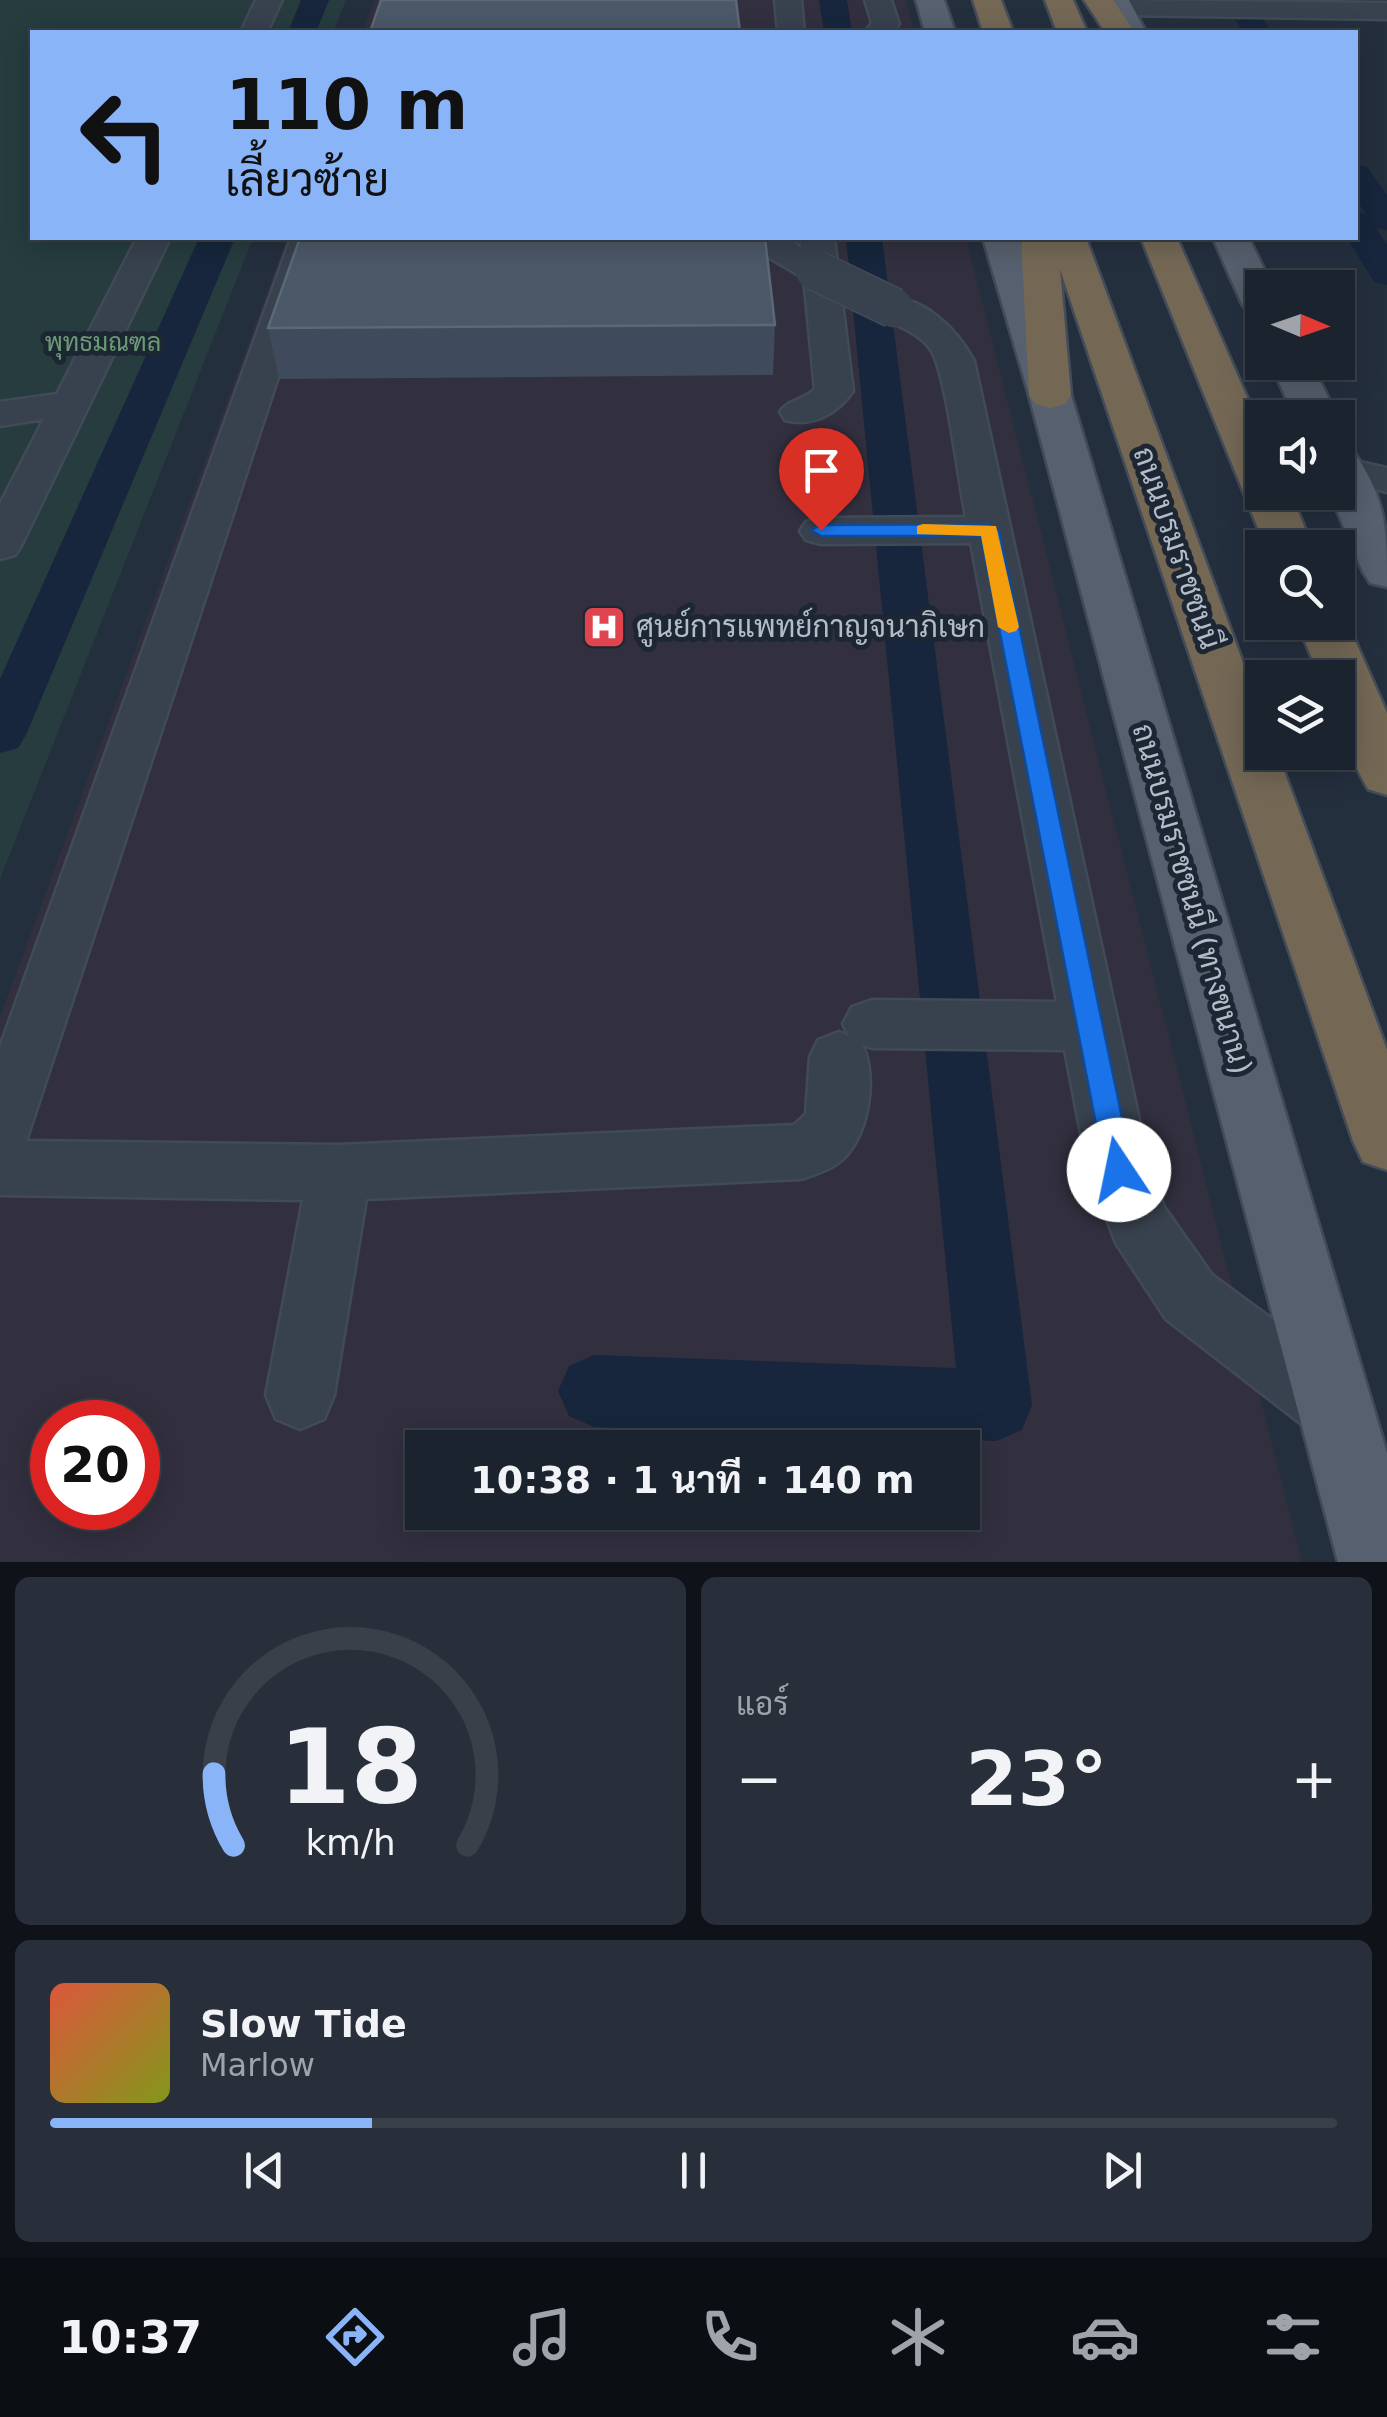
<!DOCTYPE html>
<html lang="th">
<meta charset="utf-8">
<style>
body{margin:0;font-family:"DejaVu Sans",Sarabun,sans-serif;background:#282f3a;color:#f1f3f6;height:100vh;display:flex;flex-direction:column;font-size:38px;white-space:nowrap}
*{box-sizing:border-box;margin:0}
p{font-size:32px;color:#a0a4aa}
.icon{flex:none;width:55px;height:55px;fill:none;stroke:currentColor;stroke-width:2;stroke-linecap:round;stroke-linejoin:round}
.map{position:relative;height:1562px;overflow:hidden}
.side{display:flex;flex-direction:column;gap:15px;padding:15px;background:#0f1319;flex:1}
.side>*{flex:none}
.banner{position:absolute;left:30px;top:30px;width:1328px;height:210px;border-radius:0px;box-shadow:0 5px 25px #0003,0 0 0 2px #39404a;background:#8ab4f8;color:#111;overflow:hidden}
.needle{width:65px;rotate:92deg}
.tools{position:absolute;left:1245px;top:270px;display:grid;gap:20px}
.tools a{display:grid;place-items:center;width:110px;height:110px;border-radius:0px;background:#1b232e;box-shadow:0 5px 25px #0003,0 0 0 2px #39404a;font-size:50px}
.speed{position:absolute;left:30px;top:1400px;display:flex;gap:20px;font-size:50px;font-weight:700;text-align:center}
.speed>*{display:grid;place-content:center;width:130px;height:130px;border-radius:50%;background:#1b232e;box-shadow:0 5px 25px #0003,0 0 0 2px #39404a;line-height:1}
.speed .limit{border:15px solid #d22;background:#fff;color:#111}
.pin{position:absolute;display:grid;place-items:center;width:85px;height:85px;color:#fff;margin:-102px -42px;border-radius:50% 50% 50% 0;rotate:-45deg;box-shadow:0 0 10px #0007}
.pin .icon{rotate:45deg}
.me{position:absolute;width:110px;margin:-55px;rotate:349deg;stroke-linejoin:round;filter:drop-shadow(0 0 8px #0008)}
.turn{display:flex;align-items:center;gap:35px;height:210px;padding:0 30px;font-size:45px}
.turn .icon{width:130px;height:130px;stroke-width:2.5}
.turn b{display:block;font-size:70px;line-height:85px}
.big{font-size:75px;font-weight:700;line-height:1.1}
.side .card{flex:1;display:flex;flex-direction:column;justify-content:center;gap:15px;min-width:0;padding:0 35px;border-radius:15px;background:#282f3a}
.side .dial{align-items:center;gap:0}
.dial svg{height:260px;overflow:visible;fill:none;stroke:#39404a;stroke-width:7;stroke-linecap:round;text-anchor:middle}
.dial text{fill:#f1f3f6;stroke:none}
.song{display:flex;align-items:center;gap:30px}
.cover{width:120px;height:120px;border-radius:15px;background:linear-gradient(135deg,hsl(10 70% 55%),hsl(70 70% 35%))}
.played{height:10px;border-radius:5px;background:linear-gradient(90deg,#8ab4f8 25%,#39404a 25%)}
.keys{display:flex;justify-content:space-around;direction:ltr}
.heat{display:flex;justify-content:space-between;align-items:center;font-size:55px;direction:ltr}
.side .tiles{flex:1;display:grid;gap:15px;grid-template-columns:1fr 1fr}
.card:last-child{grid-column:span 2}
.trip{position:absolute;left:405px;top:1430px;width:575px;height:100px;border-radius:0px;background:#1b232e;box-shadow:0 5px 25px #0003,0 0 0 2px #39404a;font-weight:700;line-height:100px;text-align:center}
.dock{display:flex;height:160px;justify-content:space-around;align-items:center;background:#0b0e12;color:#a0a4aa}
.dock .icon{width:70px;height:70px}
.dock .on{color:#8ab4f8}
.dock b{font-size:45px;color:#f1f3f6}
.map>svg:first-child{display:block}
.medical{fill:#32303f;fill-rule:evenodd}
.green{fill:#263c3f}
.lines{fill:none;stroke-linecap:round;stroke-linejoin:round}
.canal{fill:#17263c;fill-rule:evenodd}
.minor-casing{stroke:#414a57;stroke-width:5}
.major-casing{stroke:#414a57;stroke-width:5}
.highway-casing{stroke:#434c59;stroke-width:5}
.minor{fill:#38414e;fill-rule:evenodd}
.major{fill:#56606e;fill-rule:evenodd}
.highway{fill:#746855;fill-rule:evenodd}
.minor-bridge-casing{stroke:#414a57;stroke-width:42;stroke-linecap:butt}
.minor-bridge{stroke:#38414e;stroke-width:39}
.wall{fill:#3f4b5c}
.building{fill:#4b5868;stroke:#5c6777;stroke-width:2.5}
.route{fill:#1a73e8;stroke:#114b97;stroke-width:2.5}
.slow{fill:#f59e0b}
.labels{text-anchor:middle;stroke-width:10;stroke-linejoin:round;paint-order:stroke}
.far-park-label{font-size:25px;fill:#6b9a76;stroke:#1d2633}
.street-label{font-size:30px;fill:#b4bcc9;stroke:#1d2633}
.poi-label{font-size:30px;fill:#b4bcc9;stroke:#1d2633;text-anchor:start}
</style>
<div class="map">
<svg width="1387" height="1562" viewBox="0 0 1387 1562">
<rect width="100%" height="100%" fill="#242f3e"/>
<path class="medical" d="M 375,0 L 906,0 L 914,32 L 363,32 Z
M 287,238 L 966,238 L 1302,1562 L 0,1562 L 0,1017 ZM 52,1422 L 138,1422 L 138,1508 L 52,1508 ZM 422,1448 L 962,1448 L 962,1512 L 422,1512 Z"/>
<path class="green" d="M 0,0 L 346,0 L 333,32 L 32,32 L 32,238 L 253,238 L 0,879 Z"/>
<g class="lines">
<path class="canal" d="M 301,0 L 329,0 L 316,32 L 288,32 Z
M 819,0 L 847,0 L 852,32 L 824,32 Z
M 1221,0 L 1249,0 L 1272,32 L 1244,32 Z
M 1355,164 L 1367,167 L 1387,195 L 1387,230 L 1376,228 L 1387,245 L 1387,285 L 1374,282 L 1347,238 L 1355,238 L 1355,212 L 1366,214 L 1355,198 Z
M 199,238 L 235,238 L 26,735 L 18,748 L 0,753 L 0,679 Z
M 846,238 L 882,238 L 1032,1405 L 1022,1430 L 996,1441 L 594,1427 L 569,1416 L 558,1391 L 569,1366 L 594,1355 L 956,1368 Z"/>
<g class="minor-casing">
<path id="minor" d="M 256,0 L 282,0 L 267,32 L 241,32 Z
M 775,0 L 801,0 L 804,32 L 778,32 Z
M 865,0 L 891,0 L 899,24 L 893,32 L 865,32 L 872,23 Z
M 1114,0 L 1387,3 L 1387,19 L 1118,15 L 1105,7 Z
M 137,238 L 170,238 L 21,546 L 15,555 L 0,559 L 0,504 L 44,419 L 0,426 L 0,402 L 57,394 Z
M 291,238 L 324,238 L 26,1141 L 339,1145 L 794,1125 L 806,1114 L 810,1057 L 818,1040 L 839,1032 L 849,1036 L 843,1024 L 852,1007 L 872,1000 L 1057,1002 L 971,543 L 821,544 L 806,540 L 800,531 L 806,522 L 821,518 L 966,517 C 959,483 946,373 931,350 C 918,329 889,327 876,308 L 881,300 C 920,291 957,329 974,361 L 1150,1170 L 1164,1207 L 1212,1275 L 1360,1384 L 1371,1408 L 1360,1432 L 1336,1442 L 1312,1432 L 1166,1319 L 1116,1243 L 1088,1170 L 1065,1050 L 872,1048 L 862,1044 C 878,1077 869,1140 838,1163 C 827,1171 813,1175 801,1179 L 366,1199 L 334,1395 L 324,1419 L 300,1429 L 276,1419 L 266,1395 L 303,1200 L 0,1195 L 0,1047 Z
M 755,238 L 787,238 L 801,248 L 801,238 L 834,238 L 853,391 C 837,414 813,427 785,420 L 780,412 C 789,399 804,400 815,389 L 804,278 L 763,254 Z
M 1342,458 L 1387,468 L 1387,492 L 1338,481 L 1338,459 Z"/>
</g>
<g class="major-casing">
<path id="major" d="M 916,0 L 944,0 L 955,32 L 925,32 Z
M 1101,0 L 1129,0 L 1146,32 L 1116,32 Z
M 983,238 L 1019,238 L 1071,395 L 1387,1453 L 1387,1562 L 1338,1562 L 1029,395 Z
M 1213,238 L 1249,238 L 1273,288 L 1262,288 L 1262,316 L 1248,312 L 1242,304 Z
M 1270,362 L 1311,362 L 1338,418 L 1338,419 L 1295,418 Z
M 1338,448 L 1354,452 C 1387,500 1387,531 1387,587 L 1370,583 L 1363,572 L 1329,492 L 1338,492 Z"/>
</g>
<g class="highway-casing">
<path id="highway" d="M 973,0 L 1001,0 L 1013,32 L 983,32 Z
M 1045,0 L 1073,0 L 1087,32 L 1057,32 Z
M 1084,0 L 1113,0 L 1135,32 L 1105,32 Z
M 1021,238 L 1086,238 L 1262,714 L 1262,752 L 1277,752 L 1387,1050 L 1387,1170 L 1363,1162 L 1353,1141 L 1060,269 L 1071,395 L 1065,404 L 1050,408 L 1035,404 L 1029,395 Z
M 1141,238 L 1177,238 L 1262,431 L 1262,492 L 1290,492 L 1313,548 L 1266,548 Z
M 1338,610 L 1347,622 L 1387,713 L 1387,795 L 1368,789 C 1345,749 1338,723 1338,678 L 1320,678 L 1297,622 L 1338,622 Z"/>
</g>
<use href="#minor" class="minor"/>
<use href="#major" class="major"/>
<use href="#highway" class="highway"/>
<g class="minor-bridge-casing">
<path id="minor-bridge" d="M 815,270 L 894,308"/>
</g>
<use href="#minor-bridge" class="minor-bridge"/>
</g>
<path class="wall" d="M 775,325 L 773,375 L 279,379 L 268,328 Z"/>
<path class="building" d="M 381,0 L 736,0 L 740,32 L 370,32 Z
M 300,238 L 765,238 L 775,325 L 268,328 Z"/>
<path class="route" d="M 989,524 L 999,530 L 1133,1170 L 1129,1179 L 1119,1182 L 1109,1179 L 1105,1170 L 981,536 L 821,536 L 811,530 L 821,525 Z"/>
<path class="slow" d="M 923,524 L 996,526 L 1019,627 L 1016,631 L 1009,633 L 998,627 L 981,536 L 917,534 L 917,526 Z"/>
<defs>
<g id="hospital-square" transform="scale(2.25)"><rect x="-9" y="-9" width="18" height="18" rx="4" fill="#e0444e" stroke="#1d2633"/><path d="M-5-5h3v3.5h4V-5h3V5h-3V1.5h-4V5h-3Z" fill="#fff"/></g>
</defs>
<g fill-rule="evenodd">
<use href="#hospital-square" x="604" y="627"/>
</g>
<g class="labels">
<g class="far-park-label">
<text x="103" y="351">พุทธมณฑล</text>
</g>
<g class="street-label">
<text transform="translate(1177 548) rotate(71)" y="10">ถนนบรมราชชนนี</text>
<text transform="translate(1192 899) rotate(74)" y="10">ถนนบรมราชชนนี (ทางขนาน)</text>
</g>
<g class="poi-label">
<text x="636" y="637">ศูนย์การแพทย์กาญจนาภิเษก</text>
</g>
</g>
</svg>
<div class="tools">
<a><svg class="needle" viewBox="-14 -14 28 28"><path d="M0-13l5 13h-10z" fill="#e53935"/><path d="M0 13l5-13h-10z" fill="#a0a4aa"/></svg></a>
<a><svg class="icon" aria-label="sound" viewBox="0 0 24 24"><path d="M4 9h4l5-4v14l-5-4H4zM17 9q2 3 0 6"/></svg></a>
<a><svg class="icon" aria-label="search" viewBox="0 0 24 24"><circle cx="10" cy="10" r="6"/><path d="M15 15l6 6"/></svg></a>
<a><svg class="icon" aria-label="layers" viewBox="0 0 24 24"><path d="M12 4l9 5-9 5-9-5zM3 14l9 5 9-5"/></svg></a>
</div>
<div class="speed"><div class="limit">20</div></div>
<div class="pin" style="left:821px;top:530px;background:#d93025"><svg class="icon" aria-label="arrive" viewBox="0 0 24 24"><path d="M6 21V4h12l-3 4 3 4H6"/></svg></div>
<svg class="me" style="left:1119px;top:1170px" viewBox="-20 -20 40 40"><circle r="19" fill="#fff"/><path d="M0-13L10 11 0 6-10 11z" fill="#1a73e8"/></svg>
<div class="trip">10:38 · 1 นาที · 140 m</div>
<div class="banner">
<div class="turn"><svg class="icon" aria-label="left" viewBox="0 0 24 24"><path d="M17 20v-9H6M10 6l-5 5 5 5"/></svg><div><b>110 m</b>เลี้ยวซ้าย</div></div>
</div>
</div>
<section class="side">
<div class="tiles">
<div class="card dial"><svg viewBox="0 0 100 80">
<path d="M14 69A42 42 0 1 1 86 69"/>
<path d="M14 69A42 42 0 0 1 8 47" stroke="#8ab4f8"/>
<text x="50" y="56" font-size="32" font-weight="700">18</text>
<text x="50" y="72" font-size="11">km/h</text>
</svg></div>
<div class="card"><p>แอร์</p>
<div class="heat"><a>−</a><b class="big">23°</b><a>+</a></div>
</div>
<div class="card">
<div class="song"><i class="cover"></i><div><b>Slow Tide</b><p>Marlow</p></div></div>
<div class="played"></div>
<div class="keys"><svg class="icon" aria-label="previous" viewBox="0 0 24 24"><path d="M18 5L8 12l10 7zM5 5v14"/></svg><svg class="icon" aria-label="pause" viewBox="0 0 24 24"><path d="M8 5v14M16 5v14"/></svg><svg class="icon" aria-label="next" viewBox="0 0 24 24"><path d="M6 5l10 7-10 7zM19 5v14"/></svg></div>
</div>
</div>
</section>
<nav class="dock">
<b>10:37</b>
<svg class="icon on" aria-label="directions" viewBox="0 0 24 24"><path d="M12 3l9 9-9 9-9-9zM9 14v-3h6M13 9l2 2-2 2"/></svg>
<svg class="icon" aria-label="music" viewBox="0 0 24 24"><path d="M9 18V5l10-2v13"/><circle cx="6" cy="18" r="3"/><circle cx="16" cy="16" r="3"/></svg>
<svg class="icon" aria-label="phone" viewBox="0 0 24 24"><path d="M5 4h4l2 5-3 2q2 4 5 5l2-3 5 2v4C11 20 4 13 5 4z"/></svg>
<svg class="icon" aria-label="climate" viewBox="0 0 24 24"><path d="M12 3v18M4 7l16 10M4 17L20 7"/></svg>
<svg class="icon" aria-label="car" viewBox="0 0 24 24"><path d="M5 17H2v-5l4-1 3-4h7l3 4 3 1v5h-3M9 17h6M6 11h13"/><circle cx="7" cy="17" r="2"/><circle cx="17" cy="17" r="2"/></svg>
<svg class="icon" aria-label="filters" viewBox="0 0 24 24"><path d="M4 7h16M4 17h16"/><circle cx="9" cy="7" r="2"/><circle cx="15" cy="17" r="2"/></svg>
</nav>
